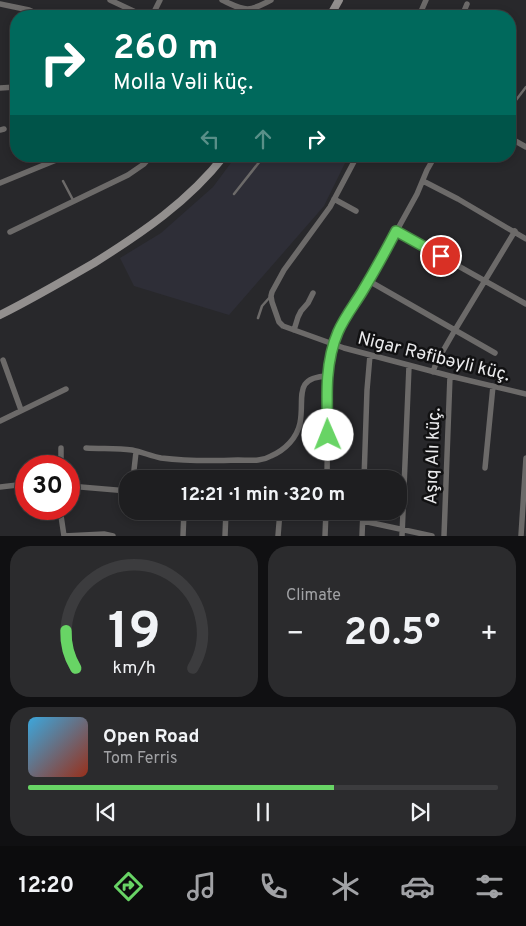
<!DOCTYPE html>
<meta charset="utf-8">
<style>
body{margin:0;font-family:Overpass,sans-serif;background:#2b2b2d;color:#f1f3f6;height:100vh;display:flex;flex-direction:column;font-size:19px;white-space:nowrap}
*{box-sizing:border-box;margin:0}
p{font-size:16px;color:#a1a2a5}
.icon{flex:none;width:28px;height:28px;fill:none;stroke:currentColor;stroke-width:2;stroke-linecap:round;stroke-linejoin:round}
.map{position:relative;height:536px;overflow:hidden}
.drawer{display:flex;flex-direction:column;gap:10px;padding:10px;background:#101012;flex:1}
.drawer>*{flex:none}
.banner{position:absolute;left:10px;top:10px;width:506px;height:152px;border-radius:20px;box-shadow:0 2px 8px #0003,0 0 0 1px #3c3c3e;background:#00695c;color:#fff;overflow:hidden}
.speed{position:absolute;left:15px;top:455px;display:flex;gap:10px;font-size:25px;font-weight:700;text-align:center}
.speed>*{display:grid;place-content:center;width:65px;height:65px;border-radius:50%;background:#1e1e20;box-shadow:0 2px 8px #0003,0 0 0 1px #3c3c3e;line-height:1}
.speed .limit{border:8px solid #d22;background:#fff;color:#111}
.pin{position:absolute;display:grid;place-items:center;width:42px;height:42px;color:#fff;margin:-21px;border:2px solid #fff;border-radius:50%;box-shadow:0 1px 5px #0007}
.me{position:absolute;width:55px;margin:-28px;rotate:359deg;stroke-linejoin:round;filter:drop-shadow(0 0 4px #0008)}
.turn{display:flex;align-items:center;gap:18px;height:105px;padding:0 20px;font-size:22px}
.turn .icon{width:65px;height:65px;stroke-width:2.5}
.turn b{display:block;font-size:35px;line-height:42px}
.lanes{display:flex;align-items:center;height:48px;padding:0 20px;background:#0003;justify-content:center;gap:25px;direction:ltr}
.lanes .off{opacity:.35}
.big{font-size:38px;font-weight:700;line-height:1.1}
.drawer .widget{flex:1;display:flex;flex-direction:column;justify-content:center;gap:8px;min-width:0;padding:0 18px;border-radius:20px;background:#2b2b2d}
.drawer .dial{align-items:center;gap:0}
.dial svg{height:130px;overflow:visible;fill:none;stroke:#3c3c3e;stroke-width:7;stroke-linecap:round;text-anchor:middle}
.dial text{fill:#f1f3f6;stroke:none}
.song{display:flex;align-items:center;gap:15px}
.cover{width:60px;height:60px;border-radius:8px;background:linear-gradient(135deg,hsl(200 70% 55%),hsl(10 70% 35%))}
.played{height:5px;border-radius:2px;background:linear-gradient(90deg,#68d465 65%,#3c3c3e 65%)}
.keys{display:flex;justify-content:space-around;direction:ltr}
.heat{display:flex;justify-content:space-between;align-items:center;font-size:28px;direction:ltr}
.drawer .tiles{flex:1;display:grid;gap:10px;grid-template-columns:1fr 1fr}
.widget:last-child{grid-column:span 2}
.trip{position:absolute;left:119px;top:470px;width:288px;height:50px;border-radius:20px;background:#1e1e20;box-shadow:0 2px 8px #0003,0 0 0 1px #3c3c3e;font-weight:700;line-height:50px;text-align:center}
.tabs{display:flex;height:80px;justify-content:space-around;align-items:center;background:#0c0c0d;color:#a1a2a5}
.tabs .icon{width:35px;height:35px}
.tabs .on{color:#68d465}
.tabs b{font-size:22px;color:#f1f3f6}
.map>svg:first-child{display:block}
.built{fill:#2e2e37}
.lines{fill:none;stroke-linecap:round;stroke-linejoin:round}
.lane{stroke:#6c6a69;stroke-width:2.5}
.street{stroke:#6c6a69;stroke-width:5.5}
.secondary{stroke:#928f8e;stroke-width:8}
.route-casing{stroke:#448a42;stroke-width:12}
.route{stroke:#68d465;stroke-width:9}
.labels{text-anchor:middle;stroke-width:5;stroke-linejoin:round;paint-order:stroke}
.street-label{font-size:18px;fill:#ebebed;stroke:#111112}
</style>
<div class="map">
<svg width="526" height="536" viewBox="0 0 526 536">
<rect width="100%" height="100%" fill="#28282b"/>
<path class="built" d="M 236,156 L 337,156 L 346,161 L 324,206 L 229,315 L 134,286 L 120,258 L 161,233 L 213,187 Z"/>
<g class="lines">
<path class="lane" d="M 510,108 L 526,87
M 63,181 L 73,200
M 234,194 L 264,156
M 258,318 L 262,306 L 270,297"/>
<path class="street" d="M 110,0 L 144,16
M 222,0 C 246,11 247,13 271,0
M 0,4 L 29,10 L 42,16
M 152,16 L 160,0
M 419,16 L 426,0
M 462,16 L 467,4
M 0,88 L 16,87
M 0,130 L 4,129
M 510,138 L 526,147
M 357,156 L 330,207 L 284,270 L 272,292 L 271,296 L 272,302 L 279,322 L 283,326 L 344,348 L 450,376 L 526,394
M 423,181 L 458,199 L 526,239
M 0,183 L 66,156
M 334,199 L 356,211
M 396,231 L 526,304
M 10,232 L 128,175 L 144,164 L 151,156
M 369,281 L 495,353
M 294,330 L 298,317 L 301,311 L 308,303 L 313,293
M 3,360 L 21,410
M 433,372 L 436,363 L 455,330 L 515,231
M 0,421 L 66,389
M 61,448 L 61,466
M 86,448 C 101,449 117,448 132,450 C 142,452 151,456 161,458 C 186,461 212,461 238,460 C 249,460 261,462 271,456 C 285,450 297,438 300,423 C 305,399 292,377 328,376
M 485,468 L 493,386
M 133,479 L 136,452
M 327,479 L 328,376 L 332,352 L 338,332 L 369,281 L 417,194 L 427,170 L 435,156
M 364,479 L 367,390 L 370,355
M 69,486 L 128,491
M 0,487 L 26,484
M 60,509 L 64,536
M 363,521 L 432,536
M 64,536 L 104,534 L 113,536
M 183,536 L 184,511
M 225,536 L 226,511
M 278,536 L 280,511
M 325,536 L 326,511
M 362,536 L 363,511
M 402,536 L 409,366
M 444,536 L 450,376
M 521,536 L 526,458"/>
<path class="secondary" d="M 330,16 L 339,0
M 0,315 C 32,299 63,281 94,263 C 142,233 189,201 224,156"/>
</g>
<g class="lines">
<g class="route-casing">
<path id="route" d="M 328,435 C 327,401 324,364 338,332 C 344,318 354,305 362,292 C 374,272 385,252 396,231 L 441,256"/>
</g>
<use href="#route" class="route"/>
</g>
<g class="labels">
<g class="street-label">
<text transform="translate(434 356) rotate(14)" y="6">Nigar Rəfibəyli küç.</text>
<text transform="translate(432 456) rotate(-88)" y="6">Aşıq Alı küç.</text>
</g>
</g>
</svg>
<div class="speed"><div class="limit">30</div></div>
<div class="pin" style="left:441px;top:256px;background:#d93025"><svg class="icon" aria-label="arrive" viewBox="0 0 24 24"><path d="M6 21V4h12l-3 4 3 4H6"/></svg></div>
<svg class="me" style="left:328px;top:435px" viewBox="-20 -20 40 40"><circle r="19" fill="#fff"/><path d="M0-13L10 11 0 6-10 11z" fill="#68d465"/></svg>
<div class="trip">12:21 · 1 min · 320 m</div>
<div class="banner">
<div class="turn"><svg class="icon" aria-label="right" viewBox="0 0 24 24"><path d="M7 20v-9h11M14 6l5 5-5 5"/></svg><div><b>260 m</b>Molla Vəli küç.</div></div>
<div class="lanes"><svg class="icon off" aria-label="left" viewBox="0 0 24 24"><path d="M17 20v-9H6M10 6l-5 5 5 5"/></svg><svg class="icon off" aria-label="ahead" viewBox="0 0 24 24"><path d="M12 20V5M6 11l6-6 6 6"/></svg><svg class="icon" aria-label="right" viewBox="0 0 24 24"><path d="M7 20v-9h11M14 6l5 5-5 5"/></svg></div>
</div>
</div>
<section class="drawer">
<div class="tiles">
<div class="widget dial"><svg viewBox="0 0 100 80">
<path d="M14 69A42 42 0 1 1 86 69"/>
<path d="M14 69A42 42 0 0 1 8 46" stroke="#68d465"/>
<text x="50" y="56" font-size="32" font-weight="700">19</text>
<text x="50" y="72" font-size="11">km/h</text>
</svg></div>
<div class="widget"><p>Climate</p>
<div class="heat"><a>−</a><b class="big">20.5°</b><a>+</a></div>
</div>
<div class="widget">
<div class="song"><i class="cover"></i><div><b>Open Road</b><p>Tom Ferris</p></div></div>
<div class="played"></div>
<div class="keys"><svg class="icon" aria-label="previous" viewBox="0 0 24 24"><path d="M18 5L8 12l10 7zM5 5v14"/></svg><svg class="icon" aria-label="pause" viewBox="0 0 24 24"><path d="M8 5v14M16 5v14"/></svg><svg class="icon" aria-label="next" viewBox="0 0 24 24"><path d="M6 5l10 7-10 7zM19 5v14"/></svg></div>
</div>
</div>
</section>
<nav class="tabs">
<b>12:20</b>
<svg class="icon on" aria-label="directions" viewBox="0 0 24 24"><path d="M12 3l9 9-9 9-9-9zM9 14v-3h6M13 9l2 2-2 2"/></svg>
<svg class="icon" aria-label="music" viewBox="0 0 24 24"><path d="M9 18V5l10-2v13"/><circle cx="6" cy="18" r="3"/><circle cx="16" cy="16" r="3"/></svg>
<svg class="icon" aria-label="phone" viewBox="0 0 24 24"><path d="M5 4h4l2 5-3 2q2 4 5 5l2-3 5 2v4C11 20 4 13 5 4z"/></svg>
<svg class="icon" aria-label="climate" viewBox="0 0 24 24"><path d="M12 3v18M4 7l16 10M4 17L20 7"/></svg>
<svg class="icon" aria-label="car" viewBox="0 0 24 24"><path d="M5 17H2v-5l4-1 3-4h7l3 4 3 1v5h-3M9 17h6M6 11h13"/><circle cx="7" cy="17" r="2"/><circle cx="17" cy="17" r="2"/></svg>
<svg class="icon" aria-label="filters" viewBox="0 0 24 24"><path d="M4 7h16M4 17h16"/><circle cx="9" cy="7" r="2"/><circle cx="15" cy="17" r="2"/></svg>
</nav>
